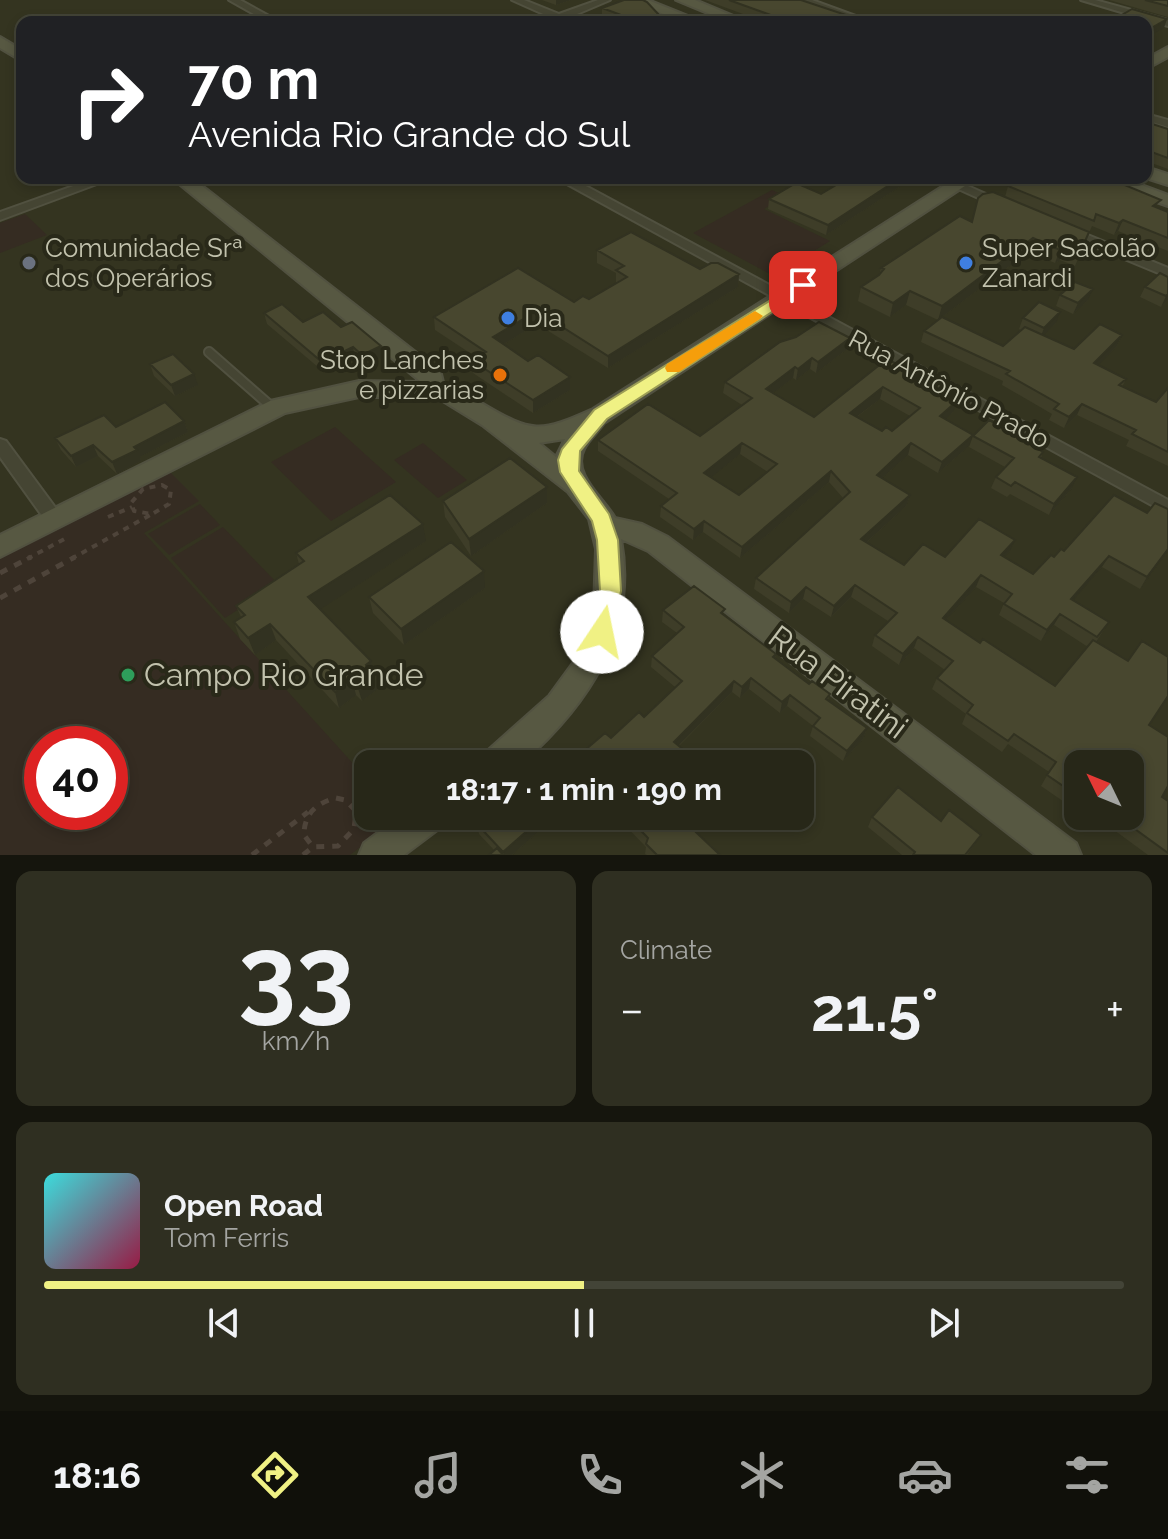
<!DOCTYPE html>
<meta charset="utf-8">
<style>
body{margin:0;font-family:Raleway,sans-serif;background:#2f2f21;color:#f1f3f6;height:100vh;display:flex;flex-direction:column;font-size:30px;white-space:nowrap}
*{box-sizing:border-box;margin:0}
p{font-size:26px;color:#a4a5a2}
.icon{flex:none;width:44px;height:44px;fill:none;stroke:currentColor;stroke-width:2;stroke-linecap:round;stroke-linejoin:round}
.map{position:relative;height:855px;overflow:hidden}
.sheet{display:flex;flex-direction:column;gap:16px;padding:16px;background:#15150d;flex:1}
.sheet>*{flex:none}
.hud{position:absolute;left:16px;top:16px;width:1136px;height:168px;border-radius:16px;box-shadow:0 4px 12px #0003,0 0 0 2px #434437;background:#202124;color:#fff;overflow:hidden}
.needle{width:52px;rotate:313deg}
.tools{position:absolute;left:1064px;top:750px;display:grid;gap:16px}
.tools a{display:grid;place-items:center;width:80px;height:80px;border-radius:16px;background:#272718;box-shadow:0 4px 12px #0003,0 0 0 2px #434437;font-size:40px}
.speed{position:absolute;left:24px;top:726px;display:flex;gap:16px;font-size:40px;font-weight:700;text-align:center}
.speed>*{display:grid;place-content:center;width:104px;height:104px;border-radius:50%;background:#272718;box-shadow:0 4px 12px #0003,0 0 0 2px #434437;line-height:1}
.speed .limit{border:12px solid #d22;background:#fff;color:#111}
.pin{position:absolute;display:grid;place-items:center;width:68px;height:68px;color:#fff;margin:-34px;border-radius:16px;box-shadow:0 4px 12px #0006}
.me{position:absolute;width:88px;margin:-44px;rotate:11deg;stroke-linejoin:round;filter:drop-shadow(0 0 6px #0008)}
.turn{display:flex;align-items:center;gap:28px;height:168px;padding:0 40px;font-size:36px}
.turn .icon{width:104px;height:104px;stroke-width:2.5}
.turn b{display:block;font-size:56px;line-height:68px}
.big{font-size:60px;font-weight:700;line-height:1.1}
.sheet .widget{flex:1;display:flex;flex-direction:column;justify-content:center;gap:12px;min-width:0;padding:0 28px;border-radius:16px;background:#2f2f21}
.sheet .dial{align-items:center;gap:0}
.dial b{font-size:104px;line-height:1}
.song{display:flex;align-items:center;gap:24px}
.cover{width:96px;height:96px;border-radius:12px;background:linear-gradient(135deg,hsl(180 70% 55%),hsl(340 70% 35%))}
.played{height:8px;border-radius:4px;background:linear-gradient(90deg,#f0f184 50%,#434437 50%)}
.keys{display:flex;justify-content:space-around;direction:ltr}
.heat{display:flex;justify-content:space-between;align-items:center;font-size:44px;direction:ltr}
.sheet .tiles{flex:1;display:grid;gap:16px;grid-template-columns:1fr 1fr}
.widget:last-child{grid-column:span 2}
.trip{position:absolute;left:354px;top:750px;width:460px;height:80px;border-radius:16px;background:#272718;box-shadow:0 4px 12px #0003,0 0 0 2px #434437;font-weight:700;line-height:80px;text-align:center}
.menu{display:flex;height:128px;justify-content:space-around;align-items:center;background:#10100a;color:#a4a5a2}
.menu .icon{width:56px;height:56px}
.menu .current{color:#f0f184}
.menu b{font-size:36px;color:#f1f3f6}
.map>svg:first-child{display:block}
.green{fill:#352c22;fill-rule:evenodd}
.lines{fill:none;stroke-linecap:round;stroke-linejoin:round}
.lane-casing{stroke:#515140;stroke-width:12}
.street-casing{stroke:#515140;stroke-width:4}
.secondary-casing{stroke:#515140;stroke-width:4}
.path-far1{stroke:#4e443a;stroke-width:4;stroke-dasharray:6 6;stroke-linecap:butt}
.path{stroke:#4e443a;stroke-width:5;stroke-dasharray:8 8;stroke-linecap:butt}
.lane{stroke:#454533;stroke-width:8}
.street{fill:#454533;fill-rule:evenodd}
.secondary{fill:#575842;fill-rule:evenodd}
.wall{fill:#3e3d28;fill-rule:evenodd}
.shaded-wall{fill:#323221}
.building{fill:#48472f;stroke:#323221;stroke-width:2;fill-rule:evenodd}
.route{fill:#f0f184;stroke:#9c9d56;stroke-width:2}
.slow{fill:#f59e0b}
.worship-dot{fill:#6b7280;stroke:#292919;stroke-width:3}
.shop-dot{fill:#3f7fe0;stroke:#292919;stroke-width:3}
.food-dot{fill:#e8710a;stroke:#292919;stroke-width:3}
.leisure-dot{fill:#2e9e5b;stroke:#292919;stroke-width:3}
.labels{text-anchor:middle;stroke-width:8;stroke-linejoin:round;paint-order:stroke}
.poi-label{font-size:26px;fill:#c2c2ad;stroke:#292919;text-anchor:start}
.street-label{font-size:26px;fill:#c2c2ad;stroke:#292919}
.near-poi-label{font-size:32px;fill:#c2c2ad;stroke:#292919;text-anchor:start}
.near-street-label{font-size:32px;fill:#c2c2ad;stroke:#292919}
</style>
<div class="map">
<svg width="1168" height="855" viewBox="0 0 1168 855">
<rect width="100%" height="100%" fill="#343420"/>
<path class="green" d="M 772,190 L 785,196 L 764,209 L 830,241 L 774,276 L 693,233 Z
M 25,214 L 47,235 L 0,253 L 0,223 Z
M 335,427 L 396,482 L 331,521 L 271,462 Z
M 423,443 L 467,480 L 438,498 L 394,460 Z
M 168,470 L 199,501 L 144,533 L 368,780 L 368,816 L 401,816 L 350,855 L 0,855 L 0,556 ZM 42,744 L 110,744 L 110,812 L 42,812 Z
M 200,504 L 220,525 L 169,555 L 148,534 Z
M 223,527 L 278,584 L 225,618 L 171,558 Z"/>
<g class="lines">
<g class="lane-casing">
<path id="lane" d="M 209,352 L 274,409"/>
</g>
<g class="street-casing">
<path id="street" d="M 229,0 L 240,0 L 280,22 L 268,22 Z
M 512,0 L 524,0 L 559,14 L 598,0 L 610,0 L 563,20 L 541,22 L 550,17 Z
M 799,0 L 812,0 L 872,22 L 858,22 Z
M 1081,0 L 1095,0 L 1168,20 L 1168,26 Z
M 1146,114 L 1168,120 L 1168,127 L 1146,120 Z
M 96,178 L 113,178 L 0,220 L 0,212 Z
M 556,178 L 571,178 L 1168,500 L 1168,514 Z
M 934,178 L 950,178 L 1006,203 L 1004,206 L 996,206 Z
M 1066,226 L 1168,268 L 1168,277 L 1062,233 L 1062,227 Z
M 0,439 L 6,441 L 60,514 L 63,519 L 60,524 L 48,524 L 0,457 Z"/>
</g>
<g class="secondary-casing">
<path id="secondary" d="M 629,0 L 648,0 L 703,22 L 683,22 Z
M 676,0 L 695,0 L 748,22 L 729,22 Z
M 0,37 L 22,50 L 22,61 L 0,48 Z
M 1168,47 L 1168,57 L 1146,69 L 1146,59 Z
M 1146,167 L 1168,174 L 1168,185 L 1146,178 Z
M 172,178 L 192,178 L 427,361 L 441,374 L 444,386 C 459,389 470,397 483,404 C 532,433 540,433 593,409 L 956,178 L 977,178 L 604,423 C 598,432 589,439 584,449 C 571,474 604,498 615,518 L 642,524 L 668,537 L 1076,843 L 1081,855 L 1036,855 L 648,551 L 621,539 C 638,632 588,705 521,764 L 481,764 L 485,753 L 549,696 L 579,655 L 594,610 L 596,549 L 589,519 L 568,492 L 482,425 L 443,401 L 421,397 L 359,397 L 285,413 L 0,557 L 0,535 L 270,401 L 359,381 L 421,382 ZM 565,439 L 556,457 L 539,443 Z
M 1098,178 L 1123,178 L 1168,195 L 1168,206 L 1101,182 Z
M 400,816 L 445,816 L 440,828 L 404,855 L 359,855 L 364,843 Z"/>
</g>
<path class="path-far1" d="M 162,485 L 171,490 L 169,504 L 152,514 L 134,511 L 131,503 L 143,489 Z
M 108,517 L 132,507
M 27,559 L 68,537
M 71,559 L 152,514"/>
<path class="path" d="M 0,573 L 31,557
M 0,598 L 75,557
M 336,798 L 345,800 L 356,811 L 354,829 L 338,846 L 313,847 L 304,835 C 304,814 316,803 336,798 Z
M 252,855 L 308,812
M 303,855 L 313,847"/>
<use href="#lane" class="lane"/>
<use href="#street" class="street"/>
<use href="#secondary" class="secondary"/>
</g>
<path class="wall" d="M 542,0 L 571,0 L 556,5 Z
M 705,0 L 801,0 L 867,22 L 765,22 Z
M 1109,0 L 1168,0 L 1168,17 Z
M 602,8 L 660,16 L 660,20 L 682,22 L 616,22 L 602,17 Z
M 1146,122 L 1168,129 L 1168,169 L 1146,161 Z
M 848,178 L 913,178 L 826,235 L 768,209 L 769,199 L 821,194 Z
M 1008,186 L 1157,208 L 1168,212 L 1168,251 L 1118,231 L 1114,235 L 1092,226 L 1075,266 L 1060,260 L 1055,263 L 1028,252 L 942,317 L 1003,346 L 1021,330 L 1019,329 L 1023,318 L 1056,323 L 1043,335 L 1074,349 L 1122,335 L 1117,346 L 1098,365 L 1126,379 L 1122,387 L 1156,402 L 1168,388 L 1168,466 L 1126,446 L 1129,440 L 1077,415 L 1064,428 L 1049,420 L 1052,414 L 1002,385 L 1003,381 L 921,342 L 924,331 L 938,320 L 906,305 L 890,317 L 858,301 L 861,287 L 879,275 L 881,268 L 971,221 L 1005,197 Z
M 597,250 L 700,269 L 739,274 L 738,287 L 608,368 L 537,324 L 504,344 L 570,390 L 533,413 L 473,373 L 471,360 L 476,357 L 435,330 L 434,317 L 589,299 L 616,283 L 616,273 L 597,263 Z
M 1168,277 L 1168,300 L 1161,307 L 1140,297 L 1145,287 Z
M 1060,295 L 1088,300 L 1073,314 L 1056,306 Z
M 264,313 L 303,322 L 341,327 L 381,346 L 383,357 L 364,366 L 355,358 L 325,373 L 267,324 Z
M 850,338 L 847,349 L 816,373 L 810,369 L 796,380 L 793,378 L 773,393 L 814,417 L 907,375 L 953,412 L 945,419 L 969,446 L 938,473 L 908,455 L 882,478 L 910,495 L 906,506 L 867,542 L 904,565 L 945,557 L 1010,551 L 1004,557 L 1033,574 L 1054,557 L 1064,551 L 1147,513 L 1168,509 L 1168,551 L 1140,589 L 1102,567 L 1073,600 L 1109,622 L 1096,642 L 1149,725 L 1162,797 L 1168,801 L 1168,855 L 1148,855 L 1095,816 L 1130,816 L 1078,764 L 1078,804 L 1077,803 L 1073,808 L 1041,786 L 1049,772 L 1008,744 L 1002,752 L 962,724 L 966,714 L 932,689 L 937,678 L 945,670 L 914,648 L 899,665 L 872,646 L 875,635 L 888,621 L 851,597 L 831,617 L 803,599 L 789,613 L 754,589 L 756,578 L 843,498 L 829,482 L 740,558 L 703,532 L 693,540 L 660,517 L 661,506 L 669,499 L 598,451 L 598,440 L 700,436 L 742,405 L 723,393 L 725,382 ZM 880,399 L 910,416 L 892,431 L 882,431 L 857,417 ZM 740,454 L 768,472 L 739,495 L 711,477 ZM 976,587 L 1004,603 L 999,615 L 1041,641 L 1054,625 L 1088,647 L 1055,686 L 980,643 L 946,620 Z
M 150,364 L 198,385 L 175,396 L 154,376 Z
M 184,421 L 188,432 L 140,457 L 141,461 L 117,474 L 98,456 L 76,467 L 61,450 L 55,438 L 116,427 Z
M 973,436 L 1043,452 L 1041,458 L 1072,488 L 1049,515 L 1010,494 L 1007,497 L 991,488 L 996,477 L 1005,467 L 969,447 Z
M 443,501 L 547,503 L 471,556 L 445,517 Z
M 426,541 L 320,609 L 371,661 L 378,689 L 362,701 L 356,695 L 339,708 L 276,640 L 255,655 L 240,639 L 234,622 L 241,617 L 236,606 L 299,564 L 296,553 Z
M 485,588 L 404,645 L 373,613 L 369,597 Z
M 663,610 L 724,615 L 776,654 L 775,658 L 809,684 L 830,694 L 828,700 L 867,728 L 863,739 L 843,761 L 810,736 L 813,726 L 787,706 L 780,713 L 749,689 L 740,698 L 732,692 L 679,746 L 696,760 L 695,764 L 550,764 L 571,762 L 611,738 L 644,717 L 675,687 L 651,667 L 652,656 L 677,633 L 662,622 Z
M 556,816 L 512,855 L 489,855 L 494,850 L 479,834 L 477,824 Z
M 616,816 L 679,816 L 720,855 L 647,855 L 645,854 L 646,847 Z
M 872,817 L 941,821 L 981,835 L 967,855 L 902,855 L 868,827 Z"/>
<path class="shaded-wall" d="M 556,0 L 571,0 L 556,5 Z
M 660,16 L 659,22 L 646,22 Z
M 1167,19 L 1164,28 L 1146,38 L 1146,31 Z
M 900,178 L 913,178 L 826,235 L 828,225 Z
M 1123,220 L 1118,231 L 1114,235 L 1119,223 Z
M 1033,238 L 1028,252 L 938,320 L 942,306 Z
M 1065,247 L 1060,260 L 1055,263 L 1060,250 Z
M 739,274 L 738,287 L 608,368 L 608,356 Z
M 1093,289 L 1088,300 L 1073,314 L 1078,303 Z
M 910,291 L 906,305 L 890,317 L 893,303 Z
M 1168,294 L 1168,300 L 1161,307 L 1166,296 Z
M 537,311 L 537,324 L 494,350 L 493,337 Z
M 1060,312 L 1056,323 L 1040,339 L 1044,328 Z
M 1122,335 L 1117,346 L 1089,375 L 1094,363 Z
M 850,338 L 847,349 L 816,373 L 818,362 Z
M 381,346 L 383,357 L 364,366 L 362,355 Z
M 353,347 L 355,358 L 325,373 L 322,362 Z
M 812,358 L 810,369 L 796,380 L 798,369 Z
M 795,367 L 793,378 L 764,400 L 766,389 Z
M 194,374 L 198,385 L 175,396 L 171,385 Z
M 570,377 L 570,390 L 533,413 L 533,400 Z
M 883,387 L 880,399 L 847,424 L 850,413 Z
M 957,401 L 953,412 L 937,428 L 940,416 Z
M 1082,404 L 1077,415 L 1064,428 L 1069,417 Z
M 184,421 L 188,432 L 140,457 L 141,461 L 117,474 L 112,462 L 134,447 Z
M 973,435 L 969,446 L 938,473 L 942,462 Z
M 742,443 L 740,454 L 703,484 L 704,473 Z
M 911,443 L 908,455 L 873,486 L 877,475 Z
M 93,445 L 98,456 L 76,467 L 71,456 Z
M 831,471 L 829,482 L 740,558 L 742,547 Z
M 1077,477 L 1072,488 L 1049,515 L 1054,504 Z
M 547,487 L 547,503 L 471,556 L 469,539 Z
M 910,495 L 906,506 L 858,550 L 861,539 Z
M 704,521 L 703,532 L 693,540 L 694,529 Z
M 423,524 L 426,541 L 313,614 L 308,597 Z
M 1015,540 L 1010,551 L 996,567 L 1001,555 Z
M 1168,549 L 1168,551 L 1140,589 L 1147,577 Z
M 1109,556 L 1102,567 L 1065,610 L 1071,599 Z
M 484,571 L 485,588 L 404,645 L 401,629 Z
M 981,575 L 976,587 L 938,629 L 943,618 Z
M 855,585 L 851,597 L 831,617 L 834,606 Z
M 806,587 L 803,599 L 789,613 L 791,602 Z
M 1060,614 L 1054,625 L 1041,641 L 1047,630 Z
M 270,624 L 276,640 L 255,655 L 248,638 Z
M 918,637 L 914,648 L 899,665 L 903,654 Z
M 371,661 L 378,689 L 362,701 L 357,685 L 366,665 Z
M 751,678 L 749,689 L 740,698 L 742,687 Z
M 352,679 L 356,695 L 339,708 L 335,692 Z
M 734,681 L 732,692 L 672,752 L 674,742 Z
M 790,695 L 787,706 L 780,713 L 782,702 Z
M 867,728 L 863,739 L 843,761 L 847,751 Z
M 544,816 L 556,816 L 512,855 L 504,855 L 503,852 Z"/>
<path class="building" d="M 624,0 L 643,0 L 647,2 L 660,16 L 646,22 L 640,22 L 602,8 Z
M 729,0 L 801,0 L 867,22 L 790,22 Z
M 1145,0 L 1168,0 L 1168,6 Z
M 1132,9 L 1167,19 L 1146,31 L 1146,22 L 1110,22 Z
M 668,17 L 682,22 L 656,22 Z
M 1146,122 L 1168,129 L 1168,158 L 1146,150 Z
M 848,178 L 900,178 L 828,225 L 769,199 L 796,183 L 821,194 Z
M 1018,178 L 1108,178 L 1161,200 L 1153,206 L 1168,212 L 1168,238 L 1123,220 L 1119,223 L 1096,214 L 1094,221 L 1008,186 Z
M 993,192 L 1089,232 L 1080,253 L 1065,247 L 1060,250 L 1033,238 L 942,306 L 910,291 L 893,303 L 861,287 L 879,275 L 884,269 L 881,268 L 960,216 L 972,222 L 978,198 L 983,194 Z
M 631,232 L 700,269 L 711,263 L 718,263 L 739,274 L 608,356 L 537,311 L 493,337 L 528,361 L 538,355 L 570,377 L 533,400 L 471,360 L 486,352 L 434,317 L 518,268 L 574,302 L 583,296 L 589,299 L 627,277 L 616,270 L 624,266 L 597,250 Z
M 1160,273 L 1168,277 L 1168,294 L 1166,296 L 1145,287 Z
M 1075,282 L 1093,289 L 1078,303 L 1060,295 Z
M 1039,302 L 1060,312 L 1044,328 L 1023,318 Z
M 282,304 L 303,322 L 323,312 L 341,327 L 352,322 L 381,346 L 362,355 L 353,347 L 322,362 L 264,313 Z
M 942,317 L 1003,346 L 1025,327 L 1074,349 L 1100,324 L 1122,335 L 1094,363 L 1126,379 L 1119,385 L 1156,402 L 1168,388 L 1168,452 L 1132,434 L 1136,430 L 1082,404 L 1069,417 L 1054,409 L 1059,404 L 1006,374 L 1010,371 L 924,331 Z
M 819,322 L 850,338 L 818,362 L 812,358 L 798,369 L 795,367 L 766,389 L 814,417 L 887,359 L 908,370 L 904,374 L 957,401 L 940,416 L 973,435 L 942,462 L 911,443 L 877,475 L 910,495 L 861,539 L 904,565 L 923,544 L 945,557 L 979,519 L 1015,540 L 1001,555 L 1033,574 L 1051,555 L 1054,557 L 1061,549 L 1064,551 L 1114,495 L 1147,513 L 1155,503 L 1168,509 L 1168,549 L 1147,577 L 1109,556 L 1071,599 L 1109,622 L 1097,637 L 1060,614 L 1047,630 L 1004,604 L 1012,594 L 981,575 L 943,618 L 980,643 L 983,639 L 1055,686 L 1093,640 L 1128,661 L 1142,641 L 1168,657 L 1168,696 L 1149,725 L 1168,737 L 1168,786 L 1162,797 L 1168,801 L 1168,853 L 1117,816 L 1130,816 L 1130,764 L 1078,764 L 1078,796 L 1047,775 L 1056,762 L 1014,734 L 1008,741 L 967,713 L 973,705 L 937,678 L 953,661 L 918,637 L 903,654 L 875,635 L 897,613 L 855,585 L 834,606 L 806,587 L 791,602 L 756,578 L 850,492 L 831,471 L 742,547 L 704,521 L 694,529 L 661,506 L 677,493 L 598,440 L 648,404 L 700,436 L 752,398 L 725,382 L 780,342 L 796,337 ZM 883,387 L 920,408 L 892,431 L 886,427 L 882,431 L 850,413 ZM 742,443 L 777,464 L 739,495 L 704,473 Z
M 173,354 L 194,374 L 171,385 L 150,364 Z
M 165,402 L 184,421 L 134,447 L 137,450 L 112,462 L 93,445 L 71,456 L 55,438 L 104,415 L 116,427 Z
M 989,420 L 1043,452 L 1039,457 L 1077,477 L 1054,504 L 1015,482 L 1011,486 L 996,477 L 1014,458 L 973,436 Z
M 510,458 L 547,487 L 469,539 L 443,501 Z
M 390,495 L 423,524 L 308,597 L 371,661 L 366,665 L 373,673 L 357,685 L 352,679 L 335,692 L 270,624 L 248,638 L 234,622 L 245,615 L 236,606 L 304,561 L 296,553 Z
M 451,542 L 484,571 L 401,629 L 369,597 Z
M 694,586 L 725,609 L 721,613 L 776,654 L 773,657 L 809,684 L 812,681 L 830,694 L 826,699 L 867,728 L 847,751 L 813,726 L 820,718 L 790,695 L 782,702 L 751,678 L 742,687 L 734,681 L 674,742 L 696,760 L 692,764 L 550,764 L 563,753 L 571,762 L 605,733 L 611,738 L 639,712 L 644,717 L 682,681 L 652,656 L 684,627 L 663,610 Z
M 898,787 L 941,821 L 949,810 L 981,835 L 965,855 L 913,855 L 915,852 L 872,817 Z
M 486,816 L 544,816 L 503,852 L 477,824 Z
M 627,816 L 679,816 L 720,855 L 657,855 L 646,844 L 648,838 Z
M 497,848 L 503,855 L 489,855 Z"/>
<path class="route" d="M 803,280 L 809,282 L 809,288 L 607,419 L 580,451 L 579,471 L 609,514 L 618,540 L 621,591 L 610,638 L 602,641 L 594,638 L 591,632 L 600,591 L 597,540 L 592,521 L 560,472 L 558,460 L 562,449 L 594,410 Z"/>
<path class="slow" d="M 755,311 L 763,316 L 760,319 L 679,372 L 667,372 L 665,368 L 667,364 Z"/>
<circle class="worship-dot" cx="29" cy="263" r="8"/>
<g class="shop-dot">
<circle cx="966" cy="263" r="8"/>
<circle cx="508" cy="318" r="8"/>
</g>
<circle class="food-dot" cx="500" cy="375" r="8"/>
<circle class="leisure-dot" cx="128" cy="675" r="8"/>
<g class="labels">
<g class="poi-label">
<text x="45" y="257">Comunidade Srª<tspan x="45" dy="30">dos Operários</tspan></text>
<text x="982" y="257">Super Sacolão<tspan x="982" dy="30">Zanardi</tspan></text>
<text x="524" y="327">Dia</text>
<text x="484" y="369" text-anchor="end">Stop Lanches<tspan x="484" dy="30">e pizzarias</tspan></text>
</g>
<g class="street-label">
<text transform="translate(949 389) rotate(28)" y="9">Rua Antônio Prado</text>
</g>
<g class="near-poi-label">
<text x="144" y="686">Campo Rio Grande</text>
</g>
<g class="near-street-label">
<text transform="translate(838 682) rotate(37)" y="11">Rua Piratini</text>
</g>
</g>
</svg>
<div class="tools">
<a><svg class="needle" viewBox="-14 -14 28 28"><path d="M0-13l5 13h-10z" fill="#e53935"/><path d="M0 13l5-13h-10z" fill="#a4a5a2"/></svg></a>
</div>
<div class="speed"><div class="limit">40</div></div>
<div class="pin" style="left:803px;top:285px;background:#d93025"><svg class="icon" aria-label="arrive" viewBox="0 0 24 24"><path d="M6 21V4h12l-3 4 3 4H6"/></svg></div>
<svg class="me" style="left:602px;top:632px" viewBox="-20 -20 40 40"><circle r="19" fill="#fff"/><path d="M0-13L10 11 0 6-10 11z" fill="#f0f184"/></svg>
<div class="trip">18:17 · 1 min · 190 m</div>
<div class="hud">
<div class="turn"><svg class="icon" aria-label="right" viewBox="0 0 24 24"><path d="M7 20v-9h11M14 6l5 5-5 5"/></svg><div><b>70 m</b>Avenida Rio Grande do Sul</div></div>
</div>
</div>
<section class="sheet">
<div class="tiles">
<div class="widget dial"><b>33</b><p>km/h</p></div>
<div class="widget"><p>Climate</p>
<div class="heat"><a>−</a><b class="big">21.5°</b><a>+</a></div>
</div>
<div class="widget">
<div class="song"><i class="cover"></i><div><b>Open Road</b><p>Tom Ferris</p></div></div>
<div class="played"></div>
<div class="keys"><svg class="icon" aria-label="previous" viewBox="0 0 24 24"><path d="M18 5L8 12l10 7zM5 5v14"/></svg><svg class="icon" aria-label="pause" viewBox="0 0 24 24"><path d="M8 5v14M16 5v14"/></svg><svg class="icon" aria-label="next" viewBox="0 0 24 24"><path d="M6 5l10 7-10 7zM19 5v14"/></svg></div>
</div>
</div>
</section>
<nav class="menu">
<b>18:16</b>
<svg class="icon current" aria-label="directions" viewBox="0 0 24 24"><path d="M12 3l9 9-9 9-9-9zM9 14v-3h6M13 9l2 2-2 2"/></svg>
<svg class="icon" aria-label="music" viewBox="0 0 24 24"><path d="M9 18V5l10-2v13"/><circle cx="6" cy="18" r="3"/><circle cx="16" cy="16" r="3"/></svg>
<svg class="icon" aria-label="phone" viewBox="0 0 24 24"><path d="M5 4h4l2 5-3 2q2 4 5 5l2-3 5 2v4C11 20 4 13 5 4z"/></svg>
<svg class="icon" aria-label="climate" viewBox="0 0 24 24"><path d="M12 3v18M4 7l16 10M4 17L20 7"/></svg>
<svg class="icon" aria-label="car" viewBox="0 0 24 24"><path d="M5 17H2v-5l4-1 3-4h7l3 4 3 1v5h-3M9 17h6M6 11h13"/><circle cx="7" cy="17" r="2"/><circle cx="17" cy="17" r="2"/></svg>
<svg class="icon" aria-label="filters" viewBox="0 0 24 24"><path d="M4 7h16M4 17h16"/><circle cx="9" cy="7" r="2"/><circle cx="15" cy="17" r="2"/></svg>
</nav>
